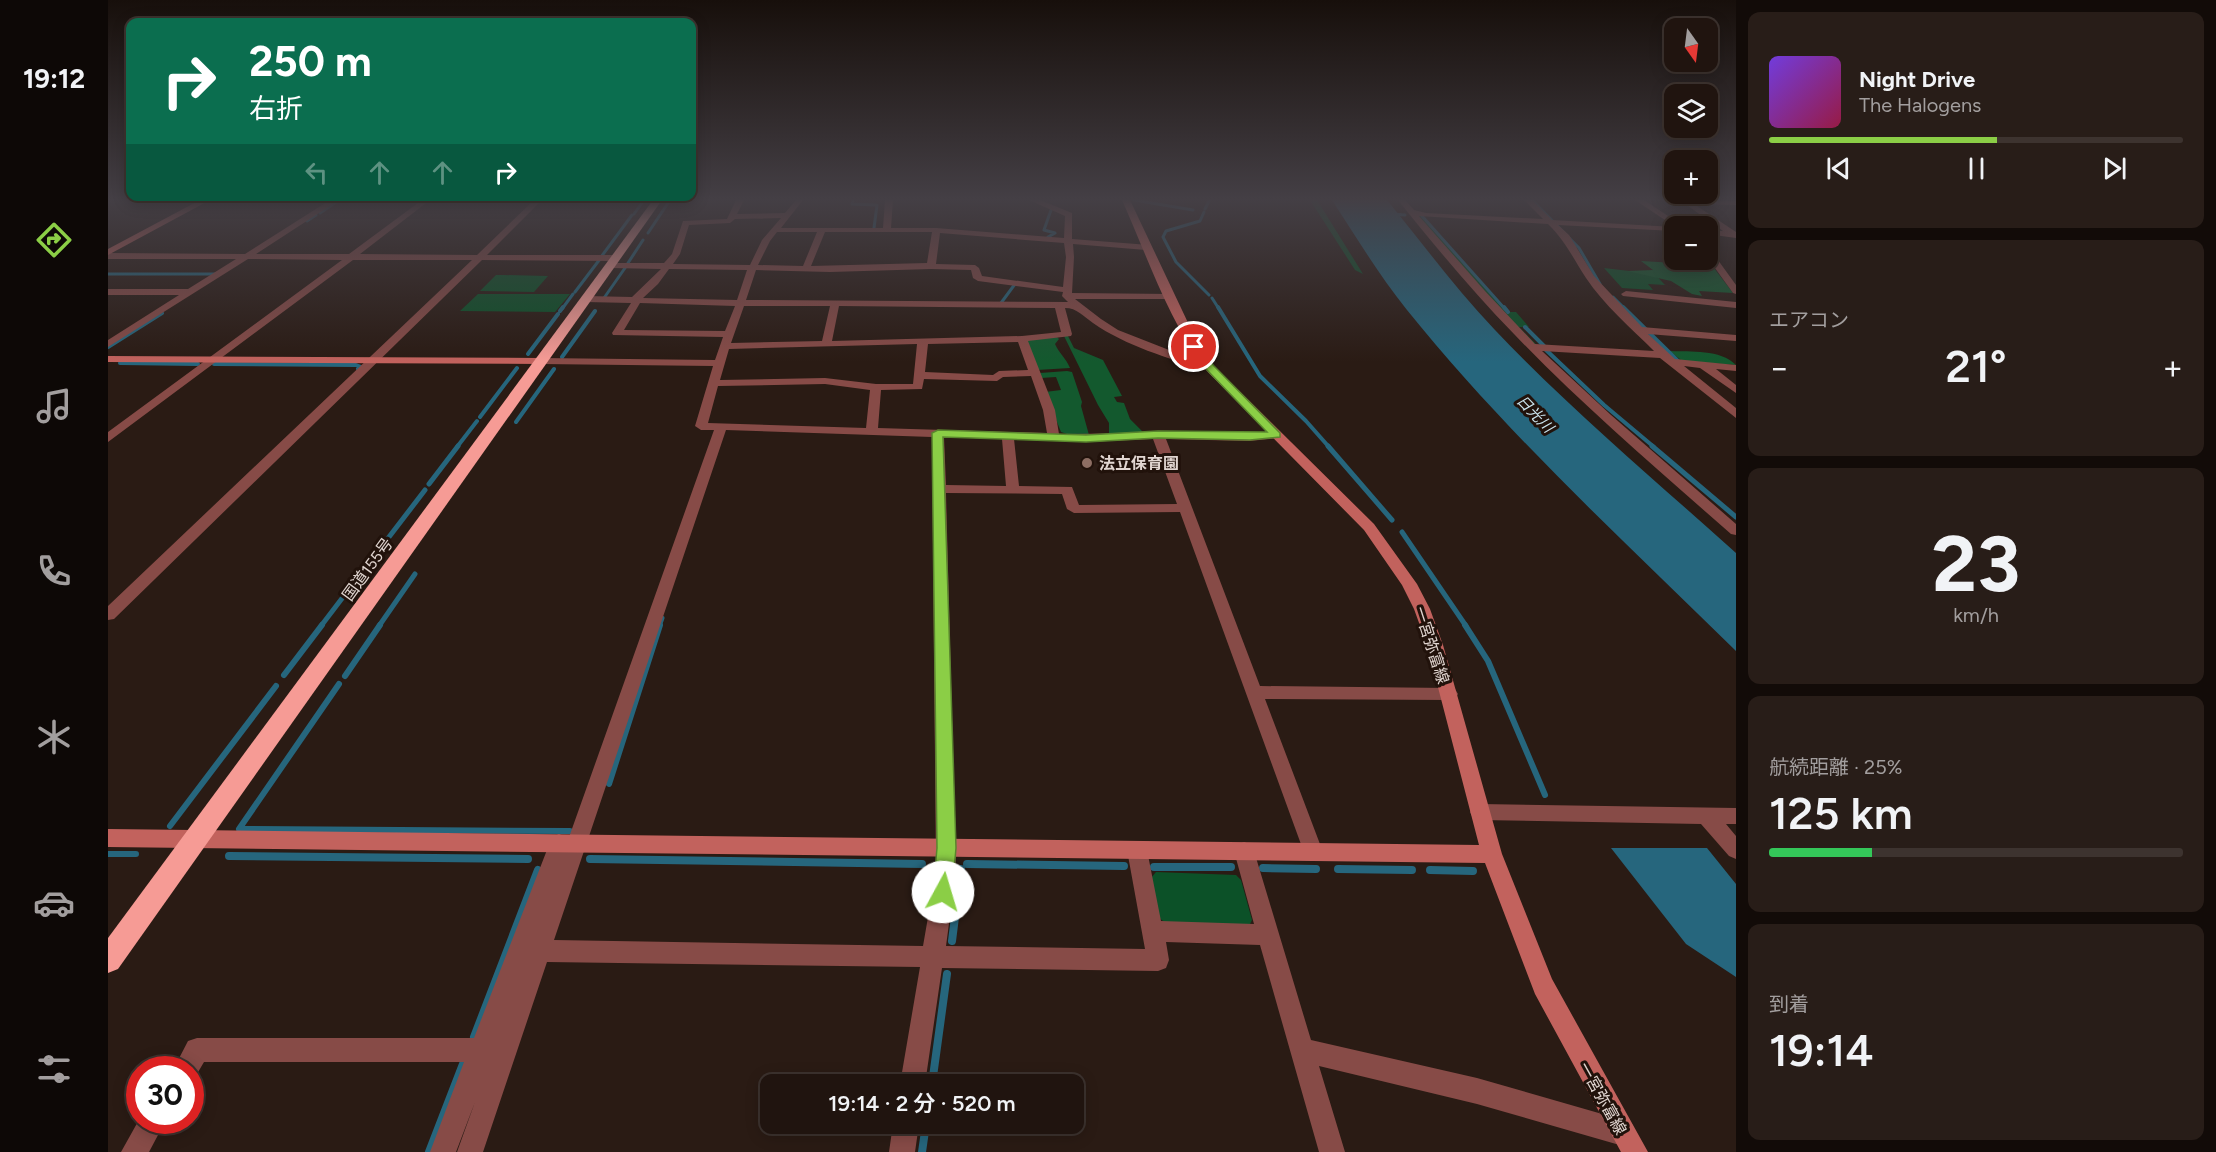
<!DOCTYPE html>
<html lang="ja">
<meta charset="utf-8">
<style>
body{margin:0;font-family:Figtree,"Noto Sans JP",sans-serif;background:#281d18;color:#f1f3f6;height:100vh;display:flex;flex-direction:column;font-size:22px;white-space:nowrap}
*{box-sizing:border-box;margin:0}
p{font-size:20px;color:#a29e9e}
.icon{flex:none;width:33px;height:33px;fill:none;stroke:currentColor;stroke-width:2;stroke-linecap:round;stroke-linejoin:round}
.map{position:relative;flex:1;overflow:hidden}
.panel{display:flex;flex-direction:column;gap:12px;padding:12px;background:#120b08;width:480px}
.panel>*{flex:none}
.guide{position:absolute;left:18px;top:18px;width:570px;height:183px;border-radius:12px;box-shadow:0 3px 15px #0003,0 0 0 2px #3d332f;background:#0b6e4f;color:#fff;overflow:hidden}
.needle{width:39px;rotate:166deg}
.tools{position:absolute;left:1556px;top:18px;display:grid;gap:12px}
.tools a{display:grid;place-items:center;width:54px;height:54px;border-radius:12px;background:#20140f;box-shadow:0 3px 15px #0003,0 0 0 2px #3d332f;font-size:30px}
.speed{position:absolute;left:18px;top:1056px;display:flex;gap:12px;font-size:30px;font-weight:700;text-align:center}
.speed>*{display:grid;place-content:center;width:78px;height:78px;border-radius:50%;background:#20140f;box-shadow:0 3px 15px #0003,0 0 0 2px #3d332f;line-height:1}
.speed .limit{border:9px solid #d22;background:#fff;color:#111}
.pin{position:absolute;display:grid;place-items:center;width:51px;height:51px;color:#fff;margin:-26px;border:3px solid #fff;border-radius:50%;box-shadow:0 2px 6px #0007}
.me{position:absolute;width:66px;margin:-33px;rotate:6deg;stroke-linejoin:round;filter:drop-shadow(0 0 4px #0008)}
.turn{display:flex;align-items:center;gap:21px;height:126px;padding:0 24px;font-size:27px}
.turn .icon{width:78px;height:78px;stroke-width:2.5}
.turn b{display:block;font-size:42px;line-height:51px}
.lanes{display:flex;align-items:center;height:57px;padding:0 24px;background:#0003;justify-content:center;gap:30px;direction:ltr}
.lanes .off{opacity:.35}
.big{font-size:45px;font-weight:600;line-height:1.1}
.panel .widget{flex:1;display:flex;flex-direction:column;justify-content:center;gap:9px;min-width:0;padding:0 21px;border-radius:12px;background:#281d18}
.panel .dial{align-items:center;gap:0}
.dial b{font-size:78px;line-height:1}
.song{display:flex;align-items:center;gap:18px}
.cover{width:72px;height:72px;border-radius:9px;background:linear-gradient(135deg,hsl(260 70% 55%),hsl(340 70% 35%))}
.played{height:6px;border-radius:3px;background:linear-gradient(90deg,#8bce46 55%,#3d332f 55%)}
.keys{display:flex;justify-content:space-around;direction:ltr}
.heat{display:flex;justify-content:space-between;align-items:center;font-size:33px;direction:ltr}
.charge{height:9px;border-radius:4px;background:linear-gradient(90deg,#34c759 25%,#3d332f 0)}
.trip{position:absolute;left:652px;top:1074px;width:324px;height:60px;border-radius:12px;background:#20140f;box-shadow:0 3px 15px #0003,0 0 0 2px #3d332f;font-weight:600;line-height:60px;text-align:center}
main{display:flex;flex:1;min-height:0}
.dock{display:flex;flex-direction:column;width:108px;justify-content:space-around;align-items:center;background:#0d0806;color:#a29e9e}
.dock .icon{width:42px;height:42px}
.dock .current{color:#8bce46}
.dock b{font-size:27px;color:#f1f3f6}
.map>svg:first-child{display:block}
.green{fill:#0c5128}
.forest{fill:#13592e}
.water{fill:#26667d}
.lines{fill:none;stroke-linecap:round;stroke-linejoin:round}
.stream-far4{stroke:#26667d;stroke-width:3}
.stream-far3{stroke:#26667d;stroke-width:4}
.stream-far2{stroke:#26667d;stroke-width:5}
.stream-far1{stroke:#26667d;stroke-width:6}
.stream{stroke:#26667d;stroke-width:8}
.street{fill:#874b47;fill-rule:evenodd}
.secondary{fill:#c2625d;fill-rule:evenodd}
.highway{fill:#f69b95;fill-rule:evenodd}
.route{fill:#8bce46;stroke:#5a862e;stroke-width:1.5}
.education-dot{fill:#8d6e63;stroke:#21120b;stroke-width:2}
.labels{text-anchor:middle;stroke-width:6;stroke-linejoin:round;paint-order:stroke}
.far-water-label{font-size:15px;font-style:italic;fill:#cde7f1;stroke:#21120b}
.poi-label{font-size:16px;font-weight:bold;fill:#e1d6d1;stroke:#21120b;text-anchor:start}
.street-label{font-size:16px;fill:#e1d6d1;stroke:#21120b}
</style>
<main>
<nav class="dock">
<b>19:12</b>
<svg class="icon current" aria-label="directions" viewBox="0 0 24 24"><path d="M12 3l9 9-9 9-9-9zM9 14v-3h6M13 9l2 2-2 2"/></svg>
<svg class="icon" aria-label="music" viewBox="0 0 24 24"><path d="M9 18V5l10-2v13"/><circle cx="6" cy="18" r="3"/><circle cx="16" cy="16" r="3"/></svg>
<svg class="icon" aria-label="phone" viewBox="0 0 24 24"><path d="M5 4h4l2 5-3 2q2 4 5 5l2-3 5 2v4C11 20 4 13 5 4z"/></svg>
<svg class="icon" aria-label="climate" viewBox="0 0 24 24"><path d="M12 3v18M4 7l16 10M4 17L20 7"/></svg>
<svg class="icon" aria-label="car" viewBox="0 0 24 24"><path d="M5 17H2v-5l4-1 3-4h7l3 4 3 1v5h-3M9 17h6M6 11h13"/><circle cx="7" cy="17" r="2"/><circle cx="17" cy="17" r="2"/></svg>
<svg class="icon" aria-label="filters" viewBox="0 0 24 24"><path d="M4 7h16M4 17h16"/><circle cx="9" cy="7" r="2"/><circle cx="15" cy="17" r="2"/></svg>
</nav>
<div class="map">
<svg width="1628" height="1152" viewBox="0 0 1628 1152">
<rect width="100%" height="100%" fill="#2a1b14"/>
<path class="green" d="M 1202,200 L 1209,200 L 1255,274 L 1247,270 Z
M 1308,214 L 1312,215 L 1399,312 L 1408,312 L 1421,327 L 1411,327 L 1428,344 L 1423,343 Z
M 1496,268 L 1547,274 L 1557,285 L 1540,284 L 1545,290 L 1514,288 Z
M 388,275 L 395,275 L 440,276 L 426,292 L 372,291 Z
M 370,294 L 462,294 L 447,312 L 352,311 Z
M 1048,872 L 1128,875 L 1133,880 L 1144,920 L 1141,926 L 1058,923 L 1051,918 L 1043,878 Z"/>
<path class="forest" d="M 1599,259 L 1625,293 L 1591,291 L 1594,296 L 1584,294 L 1563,281 L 1519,271 L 1545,270 L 1533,261 L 1568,263 L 1566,260 Z
M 956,336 L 960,336 L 966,348 L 995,360 L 1014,396 L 1006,397 L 1009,402 L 1016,403 L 1022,419 L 1035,432 L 1001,434 L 1001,423 L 990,405 Z
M 949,337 L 951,339 L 947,344 C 951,353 958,358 962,368 L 929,370 L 918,340 Z
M 1562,351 C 1583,352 1612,349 1628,365 L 1574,361 Z
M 959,371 L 964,372 L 974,402 L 973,406 L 981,435 L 962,435 L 953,432 L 937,392 L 953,390 L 948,377 L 933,378 L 932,373 Z"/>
<path class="water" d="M 1224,200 L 1279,200 C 1315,244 1348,289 1387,330 C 1462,409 1547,480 1628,553 L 1628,651 C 1515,540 1398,433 1299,310 C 1271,275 1248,237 1224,200 Z
M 1503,848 L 1599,848 L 1628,884 L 1628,977 L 1578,944 Z"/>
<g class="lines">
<path class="stream-far4" d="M 745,200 L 744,204 L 769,205 L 766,228
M 1026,200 L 1085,210
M 1424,200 L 1471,248 L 1492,284
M 1097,209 L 1101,201
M 1096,212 L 1092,221 L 1058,231 L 1055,237 L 1068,262 L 1101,295
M 212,213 L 231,200
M 526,214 L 536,200
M 1283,214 L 1297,215
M 1314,216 L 1397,309
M 199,221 L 208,215
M 540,233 L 562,200
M 940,237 L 947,233 L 936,230 L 943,210
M 493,257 L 524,215
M 520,263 L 535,240
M 0,274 L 108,274
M 467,292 L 492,259
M 1505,297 L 1517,309
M 496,298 L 517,268
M 1104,298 L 1111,309
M 893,303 L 907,284
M 454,309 L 465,294"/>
<path class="stream-far3" d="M 1110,307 L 1152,376 L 1198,421 L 1221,447
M 1396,307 L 1400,312
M 1515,307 L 1573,364
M 452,311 L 455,307
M 1417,327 L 1436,346
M 0,347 L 54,313
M 1438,350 L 1496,405 L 1546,447
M 420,354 L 450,314
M 454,357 L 487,311
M 12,363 L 90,364
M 106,364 L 248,365 L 253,367 L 250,369
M 372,417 L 409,368
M 408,422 L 446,369
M 349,447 L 369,421"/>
<path class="stream-far2" d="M 1220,446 L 1284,520
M 1544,446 L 1628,517
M 321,484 L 350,446
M 1294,532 L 1358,626
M 258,567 L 317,490
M 213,626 L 248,580
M 271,626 L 307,574
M 551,626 L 554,618"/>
<path class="stream-far1" d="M 1357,625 L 1380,661 L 1437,795
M 176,675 L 214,625
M 237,676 L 272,625
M 231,684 L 131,829 L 462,831
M 501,784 L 552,625
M 62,826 L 168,686
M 0,854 L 28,854
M 121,856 L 146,856"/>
<path class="stream" d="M 121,856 L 420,859
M 482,859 L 814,864
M 859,864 L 1016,866
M 1046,867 L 1123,867
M 1155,868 L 1208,869
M 1230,869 L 1304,870
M 1322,870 L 1365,871
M 844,941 L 853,869
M 366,1037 L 430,870
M 824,1084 L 839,974
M 321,1152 L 355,1064
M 814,1152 L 818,1124"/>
<path class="street" d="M 222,200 L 231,200 L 148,254 L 241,254 L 314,200 L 322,200 L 252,254 L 369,255 L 426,200 L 434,200 L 379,255 L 508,255 L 512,258 L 508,261 L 374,260 L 6,619 L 0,620 L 0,606 L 364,260 L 245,260 L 0,442 L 0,432 L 234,260 L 140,259 L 0,347 L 0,340 L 71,295 L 0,295 L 0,289 L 80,289 L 128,259 L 0,259 L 0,253 L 137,254 Z
M 628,200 L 636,200 L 629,214 L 677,213 L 688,200 L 695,200 L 673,228 L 775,228 L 777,200 L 785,200 L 783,228 L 828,228 L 956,238 L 957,216 L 921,200 L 932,200 L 964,213 L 964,239 L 1041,245 L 1041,249 L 1038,250 L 965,244 L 966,257 L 964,293 L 1064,294 L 1066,296 L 1061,299 L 967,299 L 993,319 L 1010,330 L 1107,368 L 1106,370 L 1098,370 C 1060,358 1018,346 985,323 C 975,316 969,308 957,308 L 964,334 L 963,336 L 920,341 L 947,410 L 951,434 L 1172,432 L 1172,438 L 1141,441 L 1058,439 L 1152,686 L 1341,688 L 1347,689 L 1350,694 L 1347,699 L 1341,700 L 1157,699 L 1215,852 L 1212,858 L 1205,861 L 1198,858 L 1072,512 L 966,513 L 959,509 L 954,494 L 838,493 L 848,871 L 838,946 L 1037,949 L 1019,850 L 1022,844 L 1029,841 L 1036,844 L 1039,850 L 1053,921 L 1146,924 L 1126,851 L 1129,845 L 1136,842 L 1143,845 L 1146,851 L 1203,1040 L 1369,1078 L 1515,1120 L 1524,1124 L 1528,1133 L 1524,1142 L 1515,1146 L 1369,1104 L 1211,1066 L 1237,1152 L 1211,1152 L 1152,945 L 1058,942 L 1061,960 L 1058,968 L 1050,971 L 834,968 L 817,1084 L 792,1084 L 812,967 L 439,962 L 375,1152 L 349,1152 L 367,1102 L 348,1152 L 322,1152 L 356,1062 L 96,1062 L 86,1079 L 82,1080 L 82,1070 L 65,1070 L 80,1041 L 89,1038 L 366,1038 L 444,837 L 451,834 L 458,837 L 460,840 L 606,430 L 593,430 L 587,426 L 605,366 L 433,364 L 428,361 L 433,358 L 607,360 L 615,337 L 505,335 L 504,333 L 523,303 L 478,302 L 473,299 L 478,296 L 524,297 L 553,269 L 503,268 L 500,267 L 500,263 L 556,263 L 564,254 L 575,221 L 619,219 ZM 673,218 L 654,240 L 642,265 L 565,264 L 572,254 L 581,225 L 622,223 L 627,219 ZM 669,232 L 709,232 L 695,266 L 650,265 L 662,241 ZM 717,232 L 824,232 L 819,263 L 703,266 ZM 832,233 L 956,243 L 958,257 L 955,287 L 874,276 L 871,268 L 867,265 L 828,264 ZM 561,269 L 639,270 L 629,300 L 535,298 L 550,284 ZM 823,269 L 863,270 L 865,278 L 870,281 L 955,292 L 954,296 L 960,302 L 638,300 L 648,270 L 722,272 ZM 532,303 L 627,306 L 617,331 L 516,330 ZM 636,306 L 722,306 L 714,341 L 623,343 ZM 731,306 L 947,308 L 953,332 L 914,336 L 724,341 ZM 910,342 L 920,370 L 891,371 L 885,375 L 817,372 L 820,344 ZM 809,344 L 805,384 L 768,384 L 717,378 L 612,380 L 621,349 ZM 923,376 L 935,410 L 939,433 L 770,428 L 773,390 L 814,389 L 816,379 L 889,381 L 895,377 ZM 717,384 L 762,390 L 758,428 L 600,423 L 610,386 ZM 618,430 L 824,437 L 828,871 L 815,946 L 446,940 ZM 836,437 L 894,439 L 898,486 L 838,485 ZM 906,439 L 978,442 L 1045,439 L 1069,504 L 971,505 L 964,487 L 911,486 Z
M 1290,200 L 1297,200 L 1306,210 L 1318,213 L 1435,219 L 1416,200 L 1424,200 L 1444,220 L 1566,227 L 1566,231 L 1450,225 L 1461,235 L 1486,276 L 1534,327 L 1628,335 L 1628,341 L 1540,334 L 1567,359 L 1628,365 L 1628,371 L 1608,369 L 1628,385 L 1628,393 L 1592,368 L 1576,366 L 1628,408 L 1628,418 L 1552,358 L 1434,351 L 1503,415 L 1628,524 L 1628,535 L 1623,534 C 1549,469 1474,405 1406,334 C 1365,292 1326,245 1290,200 ZM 1311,216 L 1440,224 C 1458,242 1465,258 1478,278 C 1496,305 1523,328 1546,351 L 1427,344 L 1377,291 Z
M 1527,200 L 1536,200 L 1575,226 L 1566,226 Z
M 1548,200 L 1628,201 L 1628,205 L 1586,204 L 1628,232 L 1628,238 L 1599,234 L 1599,230 L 1615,231 L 1576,203 Z
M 1599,248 L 1602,249 L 1628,285 L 1628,294 L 1625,293 L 1599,257 Z
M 1518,291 L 1628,302 L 1628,308 L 1515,296 L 1513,294 Z
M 1372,804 L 1628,808 L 1628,824 L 1618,824 L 1628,836 L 1628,859 L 1621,856 L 1593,824 L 1372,820 L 1365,818 L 1362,812 L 1365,806 Z
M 32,1118 L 32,1120 L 58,1120 L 41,1152 L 13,1152 Z
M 785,1124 L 811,1124 L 807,1152 L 781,1152 Z"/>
<path class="secondary" d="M 92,200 L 102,200 L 0,255 L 0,249 Z
M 1014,200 L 1022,200 L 1091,346 L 1106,366 L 1266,524 L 1309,584 L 1322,609 L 1335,645 L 1394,854 L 1444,979 L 1540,1152 L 1513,1152 L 1427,994 L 1377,863 L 0,847 L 0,829 L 1371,845 L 1319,645 L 1306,609 L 1294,585 L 1256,530 L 1098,370 C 1060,320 1040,258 1014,200 Z
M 0,356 L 433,358 L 438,361 L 433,364 L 0,362 Z"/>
<path class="highway" d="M 545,200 L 554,200 L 10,969 L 0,973 L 0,938 Z"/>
</g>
<linearGradient id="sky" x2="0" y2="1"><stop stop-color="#170f0b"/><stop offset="0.55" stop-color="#443f45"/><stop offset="1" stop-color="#443f45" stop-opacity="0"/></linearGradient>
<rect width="1628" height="362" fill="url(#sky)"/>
<path class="route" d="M 1082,345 L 1089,345 L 1106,366 L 1172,433 L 1172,437 L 1142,440 L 1050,438 L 978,442 L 835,437 L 848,848 L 844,892 L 842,898 L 835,901 L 828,898 L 825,892 L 829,848 L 824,433 L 830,430 L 978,435 L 1050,431 L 1159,432 L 1099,370 L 1081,347 Z"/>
<circle class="education-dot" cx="979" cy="463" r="6"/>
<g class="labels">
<g class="far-water-label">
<text transform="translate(1427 414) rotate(46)" y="5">日光川</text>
</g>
<g class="poi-label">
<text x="991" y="469">法立保育園</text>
</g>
<g class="street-label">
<text transform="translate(259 569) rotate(-54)" y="6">国道155号</text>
<text transform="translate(1324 645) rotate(72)" y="6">一宮弥富線</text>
<text transform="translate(1495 1098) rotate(61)" y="6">一宮弥富線</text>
</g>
</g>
</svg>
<div class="tools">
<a><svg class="needle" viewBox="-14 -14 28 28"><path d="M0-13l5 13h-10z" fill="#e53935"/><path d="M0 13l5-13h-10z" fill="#a29e9e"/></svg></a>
<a><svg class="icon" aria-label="layers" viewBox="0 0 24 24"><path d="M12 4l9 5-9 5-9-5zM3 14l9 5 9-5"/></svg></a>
<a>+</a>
<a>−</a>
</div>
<div class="speed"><div class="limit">30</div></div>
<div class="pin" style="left:1086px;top:347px;background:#d93025"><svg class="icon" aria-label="arrive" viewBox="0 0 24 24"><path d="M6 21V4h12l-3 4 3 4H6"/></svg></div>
<svg class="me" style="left:835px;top:892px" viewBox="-20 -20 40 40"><circle r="19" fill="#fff"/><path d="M0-13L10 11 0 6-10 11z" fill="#8bce46"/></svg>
<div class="trip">19:14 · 2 分 · 520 m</div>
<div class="guide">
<div class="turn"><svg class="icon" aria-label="right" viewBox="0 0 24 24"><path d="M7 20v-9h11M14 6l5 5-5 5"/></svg><div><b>250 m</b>右折</div></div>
<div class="lanes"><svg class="icon off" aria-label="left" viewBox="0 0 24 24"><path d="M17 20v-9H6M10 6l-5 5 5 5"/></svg><svg class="icon off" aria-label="ahead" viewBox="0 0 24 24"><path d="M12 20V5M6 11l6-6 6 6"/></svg><svg class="icon off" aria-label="ahead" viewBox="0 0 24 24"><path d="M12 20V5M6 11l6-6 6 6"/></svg><svg class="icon" aria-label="right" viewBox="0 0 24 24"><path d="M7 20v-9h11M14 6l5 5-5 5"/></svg></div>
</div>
</div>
<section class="panel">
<div class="widget">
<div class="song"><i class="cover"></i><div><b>Night Drive</b><p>The Halogens</p></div></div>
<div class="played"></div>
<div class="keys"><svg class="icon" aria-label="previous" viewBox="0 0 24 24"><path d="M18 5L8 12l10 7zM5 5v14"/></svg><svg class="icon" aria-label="pause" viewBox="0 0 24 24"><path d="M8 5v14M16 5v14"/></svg><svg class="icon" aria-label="next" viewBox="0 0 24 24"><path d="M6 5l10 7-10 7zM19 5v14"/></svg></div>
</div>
<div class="widget"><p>エアコン</p>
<div class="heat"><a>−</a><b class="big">21°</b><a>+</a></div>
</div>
<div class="widget dial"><b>23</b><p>km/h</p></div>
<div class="widget"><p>航続距離 · 25%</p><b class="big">125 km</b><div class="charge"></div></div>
<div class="widget"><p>到着</p><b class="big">19:14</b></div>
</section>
</main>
